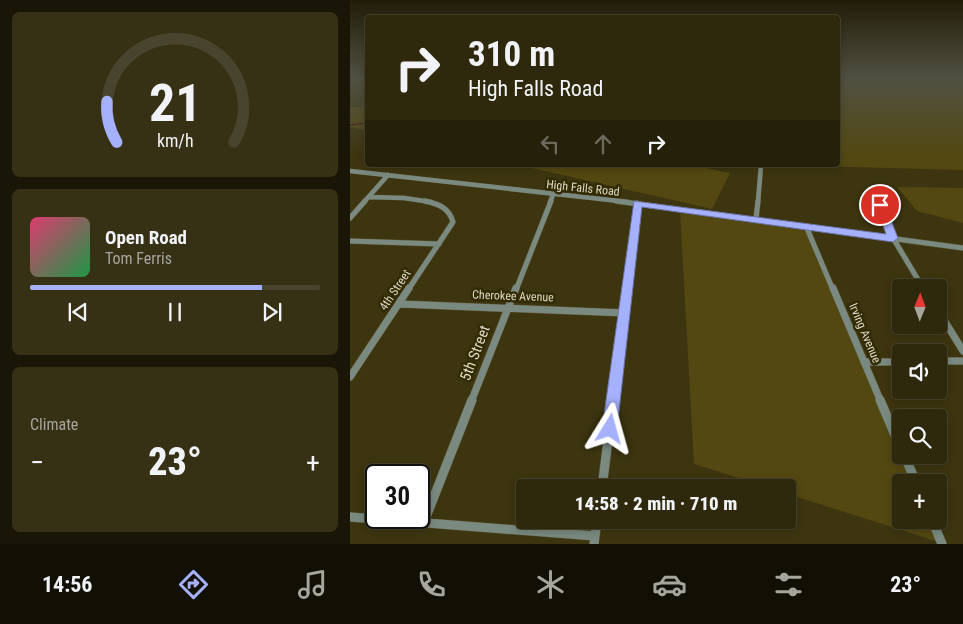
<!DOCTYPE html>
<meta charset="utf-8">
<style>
body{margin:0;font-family:"Roboto Condensed",sans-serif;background:#363015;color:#f1f3f6;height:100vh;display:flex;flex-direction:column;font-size:19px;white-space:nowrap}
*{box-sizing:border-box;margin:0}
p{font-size:16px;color:#a7a69d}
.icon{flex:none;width:28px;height:28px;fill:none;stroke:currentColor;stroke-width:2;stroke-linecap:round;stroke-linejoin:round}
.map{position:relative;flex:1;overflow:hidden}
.side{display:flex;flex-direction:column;gap:12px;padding:12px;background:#191607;width:350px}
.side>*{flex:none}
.hud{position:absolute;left:15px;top:15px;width:475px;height:152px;border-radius:5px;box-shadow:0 2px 8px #0003,0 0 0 1px #49442d;background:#2e280c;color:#f1f3f6;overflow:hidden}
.needle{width:32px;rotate:1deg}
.fabs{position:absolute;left:542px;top:279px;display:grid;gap:10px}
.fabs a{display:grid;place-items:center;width:55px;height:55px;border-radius:5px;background:#2e280c;box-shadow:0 2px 8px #0003,0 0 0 1px #49442d;font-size:25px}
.speed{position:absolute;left:15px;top:464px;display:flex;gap:10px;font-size:25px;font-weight:700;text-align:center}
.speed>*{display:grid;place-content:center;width:65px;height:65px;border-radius:50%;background:#2e280c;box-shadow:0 2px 8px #0003,0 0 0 1px #49442d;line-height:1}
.speed .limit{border:2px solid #111;border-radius:8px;background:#fff;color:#111}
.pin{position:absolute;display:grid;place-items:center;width:42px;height:42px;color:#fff;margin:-21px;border:2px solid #fff;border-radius:50%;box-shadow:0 1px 5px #0007}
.me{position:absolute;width:55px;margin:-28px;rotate:8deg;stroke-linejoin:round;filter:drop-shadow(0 0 4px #0008)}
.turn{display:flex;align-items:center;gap:18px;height:105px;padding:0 20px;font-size:22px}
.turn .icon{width:65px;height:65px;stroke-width:2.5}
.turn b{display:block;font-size:35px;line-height:42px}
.lanes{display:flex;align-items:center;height:48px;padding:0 20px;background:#0003;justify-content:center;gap:25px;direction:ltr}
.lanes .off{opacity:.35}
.big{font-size:38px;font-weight:800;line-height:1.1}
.side .tile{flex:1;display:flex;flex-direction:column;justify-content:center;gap:8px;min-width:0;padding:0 18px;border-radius:8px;background:#363015}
.side .dial{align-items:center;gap:0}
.dial svg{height:130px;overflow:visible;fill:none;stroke:#49442d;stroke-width:7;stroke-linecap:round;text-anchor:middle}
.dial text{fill:#f1f3f6;stroke:none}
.song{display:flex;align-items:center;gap:15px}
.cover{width:60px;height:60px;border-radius:8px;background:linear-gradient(135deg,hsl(340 70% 55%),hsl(140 70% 35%))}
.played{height:5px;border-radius:2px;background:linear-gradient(90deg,#a5b1fc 80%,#49442d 80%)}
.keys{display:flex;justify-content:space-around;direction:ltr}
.heat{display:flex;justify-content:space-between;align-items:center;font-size:28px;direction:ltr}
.trip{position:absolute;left:166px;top:479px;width:280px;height:50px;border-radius:5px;background:#2e280c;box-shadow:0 2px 8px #0003,0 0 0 1px #49442d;font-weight:800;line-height:50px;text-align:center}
.dock{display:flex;height:80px;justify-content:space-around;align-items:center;background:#121005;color:#a7a69d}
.dock .icon{width:35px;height:35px}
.dock .active{color:#a5b1fc}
.dock b{font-size:22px;color:#f1f3f6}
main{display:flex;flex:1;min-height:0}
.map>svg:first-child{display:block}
.green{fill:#534811}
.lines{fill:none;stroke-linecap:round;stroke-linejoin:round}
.stream{stroke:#35072c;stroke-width:1}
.minor-far3-casing{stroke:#5a5331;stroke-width:5}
.minor-far2-casing{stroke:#5a5331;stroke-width:6}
.minor-far1-casing{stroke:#5a5331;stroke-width:8}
.minor-casing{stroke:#5a5331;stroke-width:10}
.minor-far3{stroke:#7a8a80;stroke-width:4.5}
.minor-far2{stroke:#7a8a80;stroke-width:5}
.minor-far1{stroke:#7a8a80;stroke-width:7}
.minor{stroke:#7a8a80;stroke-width:9}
.route{fill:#a5b1fc;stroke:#6b73a4}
.labels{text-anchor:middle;stroke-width:5;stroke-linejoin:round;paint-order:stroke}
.street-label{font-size:12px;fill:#dedac5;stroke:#332b04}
.near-street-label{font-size:15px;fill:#dedac5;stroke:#332b04}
</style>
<main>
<section class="side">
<div class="tile dial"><svg viewBox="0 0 100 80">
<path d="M14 69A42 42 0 1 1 86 69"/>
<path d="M14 69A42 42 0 0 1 8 44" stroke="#a5b1fc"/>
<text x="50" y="56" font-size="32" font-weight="700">21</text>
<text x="50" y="72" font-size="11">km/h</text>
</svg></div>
<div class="tile">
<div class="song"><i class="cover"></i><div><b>Open Road</b><p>Tom Ferris</p></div></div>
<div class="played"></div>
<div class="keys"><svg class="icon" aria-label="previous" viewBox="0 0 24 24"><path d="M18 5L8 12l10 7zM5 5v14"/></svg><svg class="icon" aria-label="pause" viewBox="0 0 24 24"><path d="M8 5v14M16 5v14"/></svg><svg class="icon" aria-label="next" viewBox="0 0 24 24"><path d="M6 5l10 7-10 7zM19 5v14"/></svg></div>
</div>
<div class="tile"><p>Climate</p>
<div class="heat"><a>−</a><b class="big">23°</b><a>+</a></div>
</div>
</section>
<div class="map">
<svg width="613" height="544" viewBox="0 0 613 544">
<rect width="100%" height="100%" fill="#3d3510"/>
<path class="green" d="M 488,79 L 613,79 L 613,170 L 428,165 L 488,165 Z
M 0,107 L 17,107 L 17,131 L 0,127 Z
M 169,165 L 342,165 L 380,173 L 362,209 Z
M 547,187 L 613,188 L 613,223 L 567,211 Z
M 330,210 L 456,227 L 566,482 L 551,482 L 551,520 L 582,520 L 592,543 L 438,494 L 438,488 L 418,487 L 344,464 Z"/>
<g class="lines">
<path class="stream" d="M 0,125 L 18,123"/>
<g class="minor-far3-casing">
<path id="minor-far3" d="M 0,171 L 278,202
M 524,188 L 529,202
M 19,197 L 54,198 L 81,202
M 14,202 L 38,175
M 200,202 L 203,195
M 408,202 L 411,165"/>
</g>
<g class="minor-far2-casing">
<path id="minor-far2" d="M 266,201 L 613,248
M 529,201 L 543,238 L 573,288
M 0,218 L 15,201
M 406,219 L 408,201
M 456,226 L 483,290
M 0,241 L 89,244
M 58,290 L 103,222 C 99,208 89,204 75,201
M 166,290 L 201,201
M 276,290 L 287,203"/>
</g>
<g class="minor-far1-casing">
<path id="minor-far1" d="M 483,288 L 531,402
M 50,304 L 275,313
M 589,312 L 613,351
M 589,361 L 613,361
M 514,362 L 551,362
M 0,377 L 59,288
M 121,402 L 166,288
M 263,402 L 277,288"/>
</g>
<g class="minor-casing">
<path id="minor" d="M 530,400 L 551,449
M 554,455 L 566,482
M 252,488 L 263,400
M 0,517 L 245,536
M 582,520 L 592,544
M 74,522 L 122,400
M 244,544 L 247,520"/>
</g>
<use href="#minor-far3" class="minor-far3"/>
<use href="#minor-far2" class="minor-far2"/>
<use href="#minor-far1" class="minor-far1"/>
<use href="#minor" class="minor"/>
</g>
<linearGradient id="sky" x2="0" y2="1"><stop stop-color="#221d09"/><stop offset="0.51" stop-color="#515142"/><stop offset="1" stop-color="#515142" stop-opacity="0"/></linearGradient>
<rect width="613" height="155" fill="url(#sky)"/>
<path class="route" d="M 284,201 L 536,234 L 526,205 L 530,202 L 535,205 L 548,238 L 543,242 L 292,207 L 267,429 L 265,435 L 260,437 L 254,435 L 252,429 Z"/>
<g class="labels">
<g class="street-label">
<text transform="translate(233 188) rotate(6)" y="4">High Falls Road</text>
<text transform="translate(45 290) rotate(-56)" y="4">4th Street</text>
<text transform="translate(163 296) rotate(2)" y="4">Cherokee Avenue</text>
<text transform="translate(515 333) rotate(67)" y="4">Irving Avenue</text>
</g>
<g class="near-street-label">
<text transform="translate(125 353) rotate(-69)" y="5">5th Street</text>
</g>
</g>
</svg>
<div class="fabs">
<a><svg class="needle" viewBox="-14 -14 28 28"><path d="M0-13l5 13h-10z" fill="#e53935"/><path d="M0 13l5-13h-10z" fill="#a7a69d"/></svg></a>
<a><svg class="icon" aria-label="sound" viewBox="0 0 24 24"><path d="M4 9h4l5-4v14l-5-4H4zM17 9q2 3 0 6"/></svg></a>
<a><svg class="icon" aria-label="search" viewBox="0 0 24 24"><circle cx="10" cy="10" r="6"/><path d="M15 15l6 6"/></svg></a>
<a>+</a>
</div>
<div class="speed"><div class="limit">30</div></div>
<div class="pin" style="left:530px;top:205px;background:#d93025"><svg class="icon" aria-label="arrive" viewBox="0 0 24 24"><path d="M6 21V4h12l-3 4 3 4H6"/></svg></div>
<svg class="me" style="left:260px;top:429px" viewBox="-20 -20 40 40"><path d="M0-17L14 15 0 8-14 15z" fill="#a5b1fc" stroke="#fff" stroke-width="4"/></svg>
<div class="trip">14:58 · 2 min · 710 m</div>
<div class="hud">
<div class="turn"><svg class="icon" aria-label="right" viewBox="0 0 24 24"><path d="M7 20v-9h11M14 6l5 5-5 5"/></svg><div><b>310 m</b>High Falls Road</div></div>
<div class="lanes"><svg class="icon off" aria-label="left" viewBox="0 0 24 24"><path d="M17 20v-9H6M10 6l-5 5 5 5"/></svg><svg class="icon off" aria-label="ahead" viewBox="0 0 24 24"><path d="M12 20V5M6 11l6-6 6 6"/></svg><svg class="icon" aria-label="right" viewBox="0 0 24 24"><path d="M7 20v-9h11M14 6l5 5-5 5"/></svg></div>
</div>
</div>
</main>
<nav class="dock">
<b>14:56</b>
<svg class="icon active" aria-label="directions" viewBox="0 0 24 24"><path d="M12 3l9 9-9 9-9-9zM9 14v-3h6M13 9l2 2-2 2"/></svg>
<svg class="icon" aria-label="music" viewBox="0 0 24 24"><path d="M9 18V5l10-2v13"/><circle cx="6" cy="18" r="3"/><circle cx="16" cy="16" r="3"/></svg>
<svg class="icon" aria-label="phone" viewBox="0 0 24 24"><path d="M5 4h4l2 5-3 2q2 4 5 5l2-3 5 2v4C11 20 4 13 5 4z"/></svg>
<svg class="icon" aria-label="climate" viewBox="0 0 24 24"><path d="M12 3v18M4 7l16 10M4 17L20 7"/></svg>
<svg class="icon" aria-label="car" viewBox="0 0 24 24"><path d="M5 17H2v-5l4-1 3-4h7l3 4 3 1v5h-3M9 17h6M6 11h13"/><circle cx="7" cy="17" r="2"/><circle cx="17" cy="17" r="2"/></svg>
<svg class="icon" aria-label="filters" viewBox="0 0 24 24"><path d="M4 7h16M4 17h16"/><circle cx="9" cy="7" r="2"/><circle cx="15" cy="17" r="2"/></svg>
<b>23°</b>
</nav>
